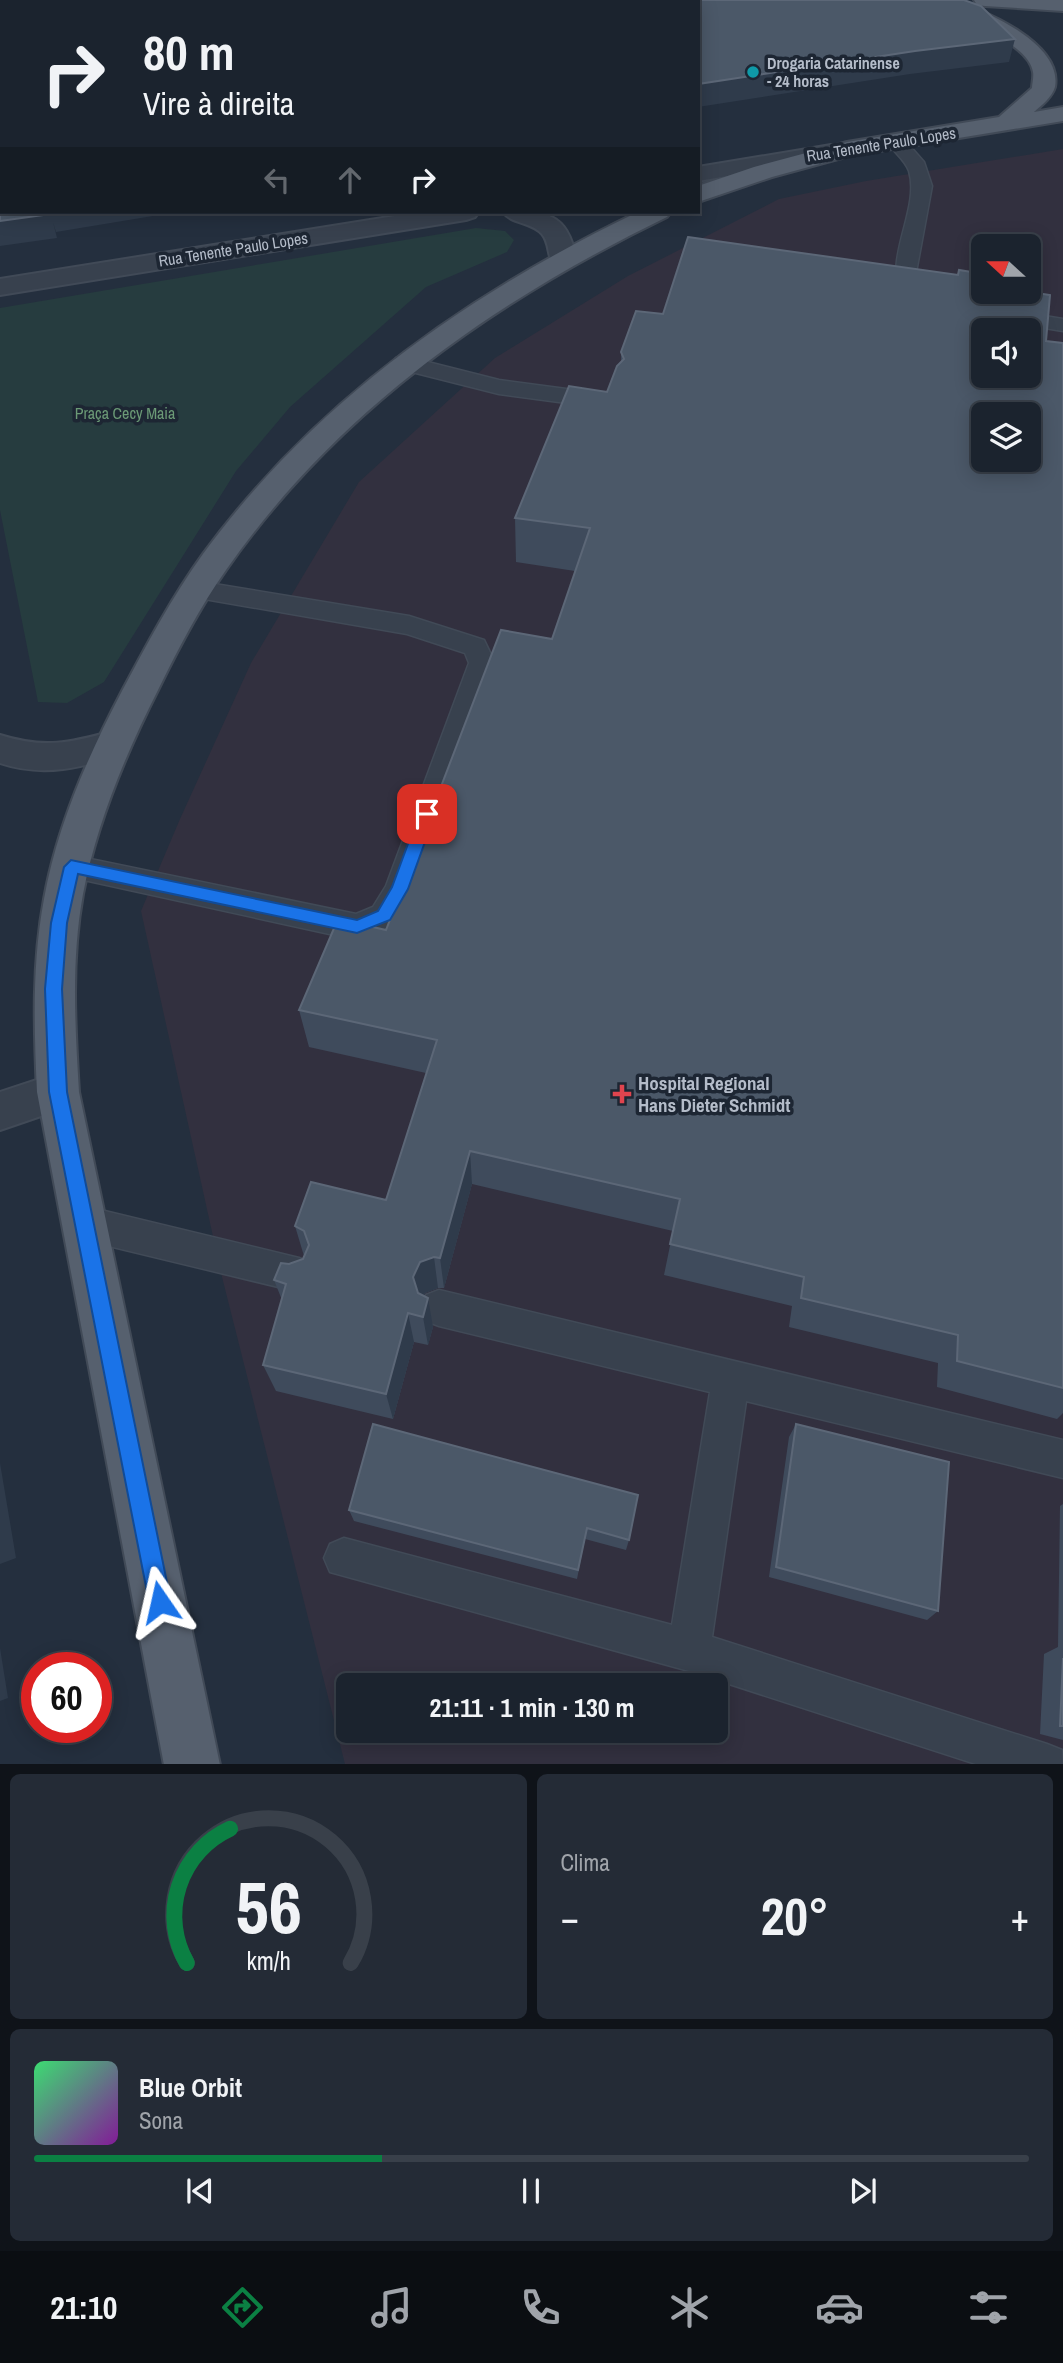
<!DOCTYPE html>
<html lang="pt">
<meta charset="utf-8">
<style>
body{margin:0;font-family:"Archivo Narrow",sans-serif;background:#242b36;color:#f1f3f6;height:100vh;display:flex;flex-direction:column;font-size:26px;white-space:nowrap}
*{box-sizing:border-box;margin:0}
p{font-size:23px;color:#a0a4aa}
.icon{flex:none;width:38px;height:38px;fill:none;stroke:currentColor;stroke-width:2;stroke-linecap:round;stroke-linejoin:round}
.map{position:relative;height:1764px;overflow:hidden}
.sheet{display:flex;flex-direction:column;gap:10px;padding:10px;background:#0f1319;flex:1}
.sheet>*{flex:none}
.guide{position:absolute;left:0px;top:0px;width:700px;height:214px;box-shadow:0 4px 18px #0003,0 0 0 2px #39404a;background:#1b232e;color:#f1f3f6;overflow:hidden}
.needle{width:46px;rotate:291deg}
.buttons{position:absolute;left:971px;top:234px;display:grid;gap:14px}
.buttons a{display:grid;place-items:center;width:70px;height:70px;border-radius:10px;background:#1b232e;box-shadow:0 4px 18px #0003,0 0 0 2px #39404a;font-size:35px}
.speed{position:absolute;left:21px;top:1652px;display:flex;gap:14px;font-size:35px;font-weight:700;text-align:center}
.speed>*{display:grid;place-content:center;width:91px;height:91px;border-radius:50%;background:#1b232e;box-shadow:0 4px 18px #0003,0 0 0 2px #39404a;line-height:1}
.speed .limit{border:10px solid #d22;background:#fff;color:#111}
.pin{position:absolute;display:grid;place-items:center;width:60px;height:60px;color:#fff;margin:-30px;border-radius:14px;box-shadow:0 4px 10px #0006}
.me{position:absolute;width:77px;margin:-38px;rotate:349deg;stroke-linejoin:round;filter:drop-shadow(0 0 5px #0008)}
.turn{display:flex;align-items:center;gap:24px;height:147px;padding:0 28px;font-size:32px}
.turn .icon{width:91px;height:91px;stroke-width:2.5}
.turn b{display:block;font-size:49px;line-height:60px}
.lanes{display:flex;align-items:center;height:66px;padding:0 28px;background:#0003;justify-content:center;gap:35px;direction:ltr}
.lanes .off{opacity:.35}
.big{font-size:52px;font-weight:700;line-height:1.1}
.sheet .card{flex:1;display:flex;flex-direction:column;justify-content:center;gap:10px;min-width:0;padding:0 24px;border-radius:10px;background:#242b36}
.sheet .dial{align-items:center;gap:0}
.dial svg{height:182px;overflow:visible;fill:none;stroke:#39404a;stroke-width:7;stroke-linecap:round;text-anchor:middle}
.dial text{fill:#f1f3f6;stroke:none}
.song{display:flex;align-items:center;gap:21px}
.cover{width:84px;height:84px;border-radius:10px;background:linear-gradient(135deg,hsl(140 70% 55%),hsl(290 70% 35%))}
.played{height:7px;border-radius:4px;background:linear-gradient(90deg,#0b8043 35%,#39404a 35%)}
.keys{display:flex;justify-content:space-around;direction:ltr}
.heat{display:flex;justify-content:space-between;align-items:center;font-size:38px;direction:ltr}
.sheet .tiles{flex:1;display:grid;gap:10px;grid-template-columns:1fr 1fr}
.card:last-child{grid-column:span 2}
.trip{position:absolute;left:336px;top:1673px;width:392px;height:70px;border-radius:10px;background:#1b232e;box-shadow:0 4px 18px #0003,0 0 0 2px #39404a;font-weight:700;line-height:70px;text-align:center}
.menu{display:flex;height:112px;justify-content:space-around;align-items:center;background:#0b0e12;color:#a0a4aa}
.menu .icon{width:49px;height:49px}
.menu .selected{color:#0b8043}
.menu b{font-size:32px;color:#f1f3f6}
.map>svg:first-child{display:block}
.medical{fill:#32303f;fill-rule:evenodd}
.green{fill:#263c3f}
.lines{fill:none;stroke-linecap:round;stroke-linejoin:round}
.lane-casing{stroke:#414a57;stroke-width:3}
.street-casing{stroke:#414a57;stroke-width:4}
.primary-casing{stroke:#414a57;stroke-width:4}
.lane{fill:#38414e;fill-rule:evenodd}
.street{fill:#38414e;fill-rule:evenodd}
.primary{fill:#56606e;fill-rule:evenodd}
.wall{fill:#3f4b5c}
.shaded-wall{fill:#2f3b4b}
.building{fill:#4b5868;stroke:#5c6777;stroke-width:2;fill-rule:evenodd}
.route{fill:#1a73e8;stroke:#114b97;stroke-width:2}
.culture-dot{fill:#0f9aa8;stroke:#1d2633;stroke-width:2.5}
.health-dot{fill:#e0444e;stroke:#1d2633;stroke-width:2.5}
.labels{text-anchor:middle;stroke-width:7;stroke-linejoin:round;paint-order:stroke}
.far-poi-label{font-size:16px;font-weight:bold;fill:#b4bcc9;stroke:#1d2633;text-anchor:start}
.far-street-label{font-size:16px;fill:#b4bcc9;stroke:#1d2633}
.far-park-label{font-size:16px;fill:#6b9a76;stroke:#1d2633}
.poi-label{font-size:19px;font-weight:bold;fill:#b4bcc9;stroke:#1d2633;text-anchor:start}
</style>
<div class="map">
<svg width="1063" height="1765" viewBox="0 0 1063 1765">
<rect width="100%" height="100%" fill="#242f3e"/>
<path class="medical" d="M 1063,149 L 1063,1764 L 345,1764 L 222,1277 L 141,911 L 180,819 L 251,663 L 359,482 L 495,358 L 628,276 L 779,199 L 866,181 ZM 984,247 L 1029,247 L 1029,292 L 984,292 ZM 984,331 L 1029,331 L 1029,376 L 984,376 ZM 984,415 L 1029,415 L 1029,460 L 984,460 ZM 348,1685 L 716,1685 L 716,1731 L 348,1731 Z"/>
<path class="green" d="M 476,228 L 505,231 L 514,240 L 507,252 L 426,287 L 290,407 L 236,471 L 104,682 L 67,703 L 38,702 L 0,510 L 0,308 Z"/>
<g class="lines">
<g class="lane-casing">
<path id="lane" d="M 895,135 L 902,137 L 924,162 L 932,186 L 915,278 L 920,289 L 933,298 L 929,302 L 922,304 L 904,297 C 880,263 921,210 909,171 C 905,160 893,151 886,141 Z
M 1008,310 L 1063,319 L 1063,331 L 1000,321 L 997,316 L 1000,311 Z
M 404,356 L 499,380 L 604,394 L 612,396 L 615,401 L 612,406 L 604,408 L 499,394 L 396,368 L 393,363 L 396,358 Z
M 196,581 L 409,616 L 484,640 L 495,663 L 415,889 L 395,925 L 357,940 L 61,875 L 56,867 L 61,859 L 71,855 L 356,914 L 373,907 L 386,886 L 469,663 L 465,653 L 407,634 L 187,596 L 183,590 L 187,584 Z
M 84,1206 L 299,1258 L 312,1263 L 317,1275 L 312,1287 L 299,1292 L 84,1240 L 72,1235 L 67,1223 L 72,1211 Z
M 439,1290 L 1063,1440 L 1063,1478 L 746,1401 L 712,1637 L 1047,1744 L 1062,1750 L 1063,1765 L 979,1765 L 689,1671 L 330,1572 L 324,1558 L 330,1544 L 344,1538 L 672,1625 L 710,1392 L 439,1326 L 426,1321 L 421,1308 L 426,1295 Z"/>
</g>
<g class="street-casing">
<path id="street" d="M 408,0 L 441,0 L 406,2 Z
M 831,145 L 840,147 L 843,152 L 840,157 L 698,181 L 698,167 Z
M 420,212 L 479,212 L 475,217 L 466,220 L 0,295 L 0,279 Z
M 503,212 C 544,210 569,212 576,260 L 572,266 L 563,268 L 554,266 C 547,256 550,243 542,234 C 532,222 511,224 503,212 Z
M 113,731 L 126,734 L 131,744 L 126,754 C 82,767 44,778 0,763 L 0,735 C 44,749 70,743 113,731 Z
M 58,1073 L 73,1079 L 79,1092 L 73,1105 L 0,1130 L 0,1092 Z"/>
</g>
<g class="primary-casing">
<path id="primary" d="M 915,0 C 926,0 938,0 948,0 C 982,8 1063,43 1055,87 C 1052,97 1042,105 1034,112 L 1063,107 L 1063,121 L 849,156 L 772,177 L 698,202 L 698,186 L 754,167 L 847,142 L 999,117 L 1032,88 C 1032,84 1034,77 1033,72 C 1028,39 946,14 918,5 Z
M 974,0 L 1063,0 L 1063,11 L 985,6 L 977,5 Z
M 638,212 L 671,212 L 667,217 C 494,301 337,411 226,570 C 200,607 179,647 159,688 C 126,753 97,822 83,894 C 71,960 75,1026 79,1092 L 220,1765 L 164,1765 L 37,1092 C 34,1027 32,963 44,899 C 57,826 88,756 122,691 C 147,644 172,597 203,554 C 315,401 469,293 638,212 Z"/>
</g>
<use href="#lane" class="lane"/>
<use href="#street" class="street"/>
<use href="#primary" class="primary"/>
</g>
<path class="wall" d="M 663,314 L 1046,341 L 1063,343 L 1063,1413 L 1057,1419 L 937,1387 L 938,1363 L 789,1327 L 792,1306 L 664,1275 L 673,1231 L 472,1184 L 444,1288 L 438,1288 L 425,1293 L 424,1295 L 433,1327 L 428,1345 L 414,1342 L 393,1419 L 276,1391 L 263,1365 L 282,1300 L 274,1280 L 289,1264 L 303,1259 L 304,1256 L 295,1226 L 386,1200 L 426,1073 L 309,1047 L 299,1010 L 386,930 L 552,639 L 575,571 L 516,562 L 515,518 L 607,392 L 621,362 L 621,352 Z
M 373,1424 L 629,1540 L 626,1550 L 585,1539 L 577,1579 L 354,1521 L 349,1510 Z
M 796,1424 L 938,1611 L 927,1620 L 769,1577 L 789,1437 Z
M 1063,1504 L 1063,1740 L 1040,1734 L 1044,1654 L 1058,1647 L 1060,1506 Z"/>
<path class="shaded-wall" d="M 113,0 L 190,0 L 190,2 L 113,2 Z
M 191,0 L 211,0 L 211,2 L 191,2 Z
M 1015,39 L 1009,62 L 910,74 L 698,107 L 698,84 L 915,51 Z
M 50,212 L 177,212 L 56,232 Z
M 51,214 L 57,238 L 0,246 L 0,221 Z
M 470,1151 L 472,1184 L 444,1288 L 440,1258 Z
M 434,1257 L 438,1288 L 425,1293 L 419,1307 L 413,1277 L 420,1262 Z
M 428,1298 L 433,1327 L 428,1345 L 423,1317 Z
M 408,1313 L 414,1342 L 393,1419 L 386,1394 Z
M 0,1463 L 16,1558 L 0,1564 Z
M 0,1648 L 8,1698 L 0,1701 Z"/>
<path class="building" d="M 0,0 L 22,0 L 22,2 L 2,2 L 2,212 L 50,212 L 51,214 L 0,221 Z
M 214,0 L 338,0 L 339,2 L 215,2 Z
M 523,0 L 964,0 L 981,6 L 1015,39 L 915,51 L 698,84 L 698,2 L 525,2 Z
M 688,237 L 958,275 L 959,270 L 984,274 L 984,292 L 1029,292 L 1029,281 L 1035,282 L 1037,293 L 1050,295 L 1046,341 L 1063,343 L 1063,1388 L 957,1361 L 958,1335 L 801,1298 L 804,1277 L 670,1244 L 680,1199 L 470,1151 L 440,1258 L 434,1257 L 420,1262 L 413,1277 L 418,1293 L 428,1298 L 423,1317 L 408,1313 L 386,1394 L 263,1365 L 286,1284 L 274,1280 L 281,1263 L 289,1264 L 303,1259 L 309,1245 L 304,1231 L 295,1226 L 311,1182 L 386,1200 L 437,1040 L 299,1010 L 338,919 L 386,930 L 501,630 L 552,639 L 590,528 L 515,518 L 569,386 L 607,392 L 617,366 L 624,359 L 621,352 L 636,311 L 663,314 ZM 984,331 L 1029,331 L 1029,376 L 984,376 ZM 984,415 L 1029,415 L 1029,460 L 984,460 Z
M 373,1424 L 638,1495 L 629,1540 L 587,1528 L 578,1570 L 349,1510 Z
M 796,1424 L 949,1462 L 938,1611 L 776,1567 Z
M 1063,1658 L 1063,1726 L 1060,1726 Z"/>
<path class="route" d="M 427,808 L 435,814 L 408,889 L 390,920 L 357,933 L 78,874 L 67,923 L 62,989 L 67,1092 L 171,1602 L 167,1610 L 160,1613 L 152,1610 L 149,1602 L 49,1092 L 45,989 L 51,923 L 64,867 L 71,860 L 357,920 L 378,911 L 392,887 L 419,814 Z"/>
<circle class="culture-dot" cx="753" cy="72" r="7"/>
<path class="health-dot" d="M618.5 1083.5h7v7h7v7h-7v7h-7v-7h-7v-7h7z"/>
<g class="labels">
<g class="far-poi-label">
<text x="767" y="69">Drogaria Catarinense<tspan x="767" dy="18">- 24 horas</tspan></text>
</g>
<g class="far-street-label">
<text transform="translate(881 144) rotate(-9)" y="6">Rua Tenente Paulo Lopes</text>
<text transform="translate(233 249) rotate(-9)" y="6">Rua Tenente Paulo Lopes</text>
</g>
<g class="far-park-label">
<text x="125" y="419">Praça Cecy Maia</text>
</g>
<g class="poi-label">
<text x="638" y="1090">Hospital Regional<tspan x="638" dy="22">Hans Dieter Schmidt</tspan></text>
</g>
</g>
</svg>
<div class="buttons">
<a><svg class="needle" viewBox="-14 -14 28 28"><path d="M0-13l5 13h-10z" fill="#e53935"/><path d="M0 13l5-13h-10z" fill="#a0a4aa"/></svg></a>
<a><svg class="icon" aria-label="sound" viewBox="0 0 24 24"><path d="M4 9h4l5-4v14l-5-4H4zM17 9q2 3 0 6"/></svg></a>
<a><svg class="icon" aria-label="layers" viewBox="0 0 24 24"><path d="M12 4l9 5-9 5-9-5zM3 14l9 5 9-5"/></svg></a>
</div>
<div class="speed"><div class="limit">60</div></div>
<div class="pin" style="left:427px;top:814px;background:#d93025"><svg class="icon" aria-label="arrive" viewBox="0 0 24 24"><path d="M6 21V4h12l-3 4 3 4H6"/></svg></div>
<svg class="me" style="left:160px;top:1602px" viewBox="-20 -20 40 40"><path d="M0-17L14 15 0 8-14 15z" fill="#1a73e8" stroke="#fff" stroke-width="4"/></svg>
<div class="trip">21:11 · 1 min · 130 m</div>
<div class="guide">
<div class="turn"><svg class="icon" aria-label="right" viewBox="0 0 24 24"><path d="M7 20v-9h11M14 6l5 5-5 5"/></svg><div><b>80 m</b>Vire à direita</div></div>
<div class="lanes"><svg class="icon off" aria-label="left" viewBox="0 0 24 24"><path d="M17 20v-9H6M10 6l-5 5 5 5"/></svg><svg class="icon off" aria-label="ahead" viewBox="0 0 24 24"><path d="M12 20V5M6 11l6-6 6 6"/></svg><svg class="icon" aria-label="right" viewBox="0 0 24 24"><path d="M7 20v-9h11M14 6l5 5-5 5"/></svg></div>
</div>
</div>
<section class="sheet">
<div class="tiles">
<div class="card dial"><svg viewBox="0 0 100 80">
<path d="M14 69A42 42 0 1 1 86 69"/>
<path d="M14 69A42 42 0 0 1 33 10" stroke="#0b8043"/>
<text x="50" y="56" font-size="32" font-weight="700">56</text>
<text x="50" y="72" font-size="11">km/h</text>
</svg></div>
<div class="card"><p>Clima</p>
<div class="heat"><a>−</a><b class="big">20°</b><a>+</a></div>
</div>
<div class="card">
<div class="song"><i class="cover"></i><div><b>Blue Orbit</b><p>Sona</p></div></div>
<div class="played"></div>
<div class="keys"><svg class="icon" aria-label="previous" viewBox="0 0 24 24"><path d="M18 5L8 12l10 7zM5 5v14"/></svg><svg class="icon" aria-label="pause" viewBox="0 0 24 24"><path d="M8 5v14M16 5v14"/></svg><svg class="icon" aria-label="next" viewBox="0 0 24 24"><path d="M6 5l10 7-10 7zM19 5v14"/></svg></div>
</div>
</div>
</section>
<nav class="menu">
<b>21:10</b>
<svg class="icon selected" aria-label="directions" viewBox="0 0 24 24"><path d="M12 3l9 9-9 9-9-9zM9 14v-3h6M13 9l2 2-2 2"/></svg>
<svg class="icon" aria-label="music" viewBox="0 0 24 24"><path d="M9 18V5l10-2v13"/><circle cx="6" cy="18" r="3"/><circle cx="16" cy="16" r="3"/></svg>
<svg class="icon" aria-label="phone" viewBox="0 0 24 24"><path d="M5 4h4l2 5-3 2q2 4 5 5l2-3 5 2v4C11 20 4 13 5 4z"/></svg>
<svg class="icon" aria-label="climate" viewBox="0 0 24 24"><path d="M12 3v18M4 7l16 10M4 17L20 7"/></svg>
<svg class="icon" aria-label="car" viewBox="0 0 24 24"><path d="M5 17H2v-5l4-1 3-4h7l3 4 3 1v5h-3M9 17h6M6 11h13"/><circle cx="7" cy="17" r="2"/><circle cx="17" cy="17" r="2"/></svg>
<svg class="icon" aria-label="filters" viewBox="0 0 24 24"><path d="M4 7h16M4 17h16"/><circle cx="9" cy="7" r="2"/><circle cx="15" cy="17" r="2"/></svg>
</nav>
